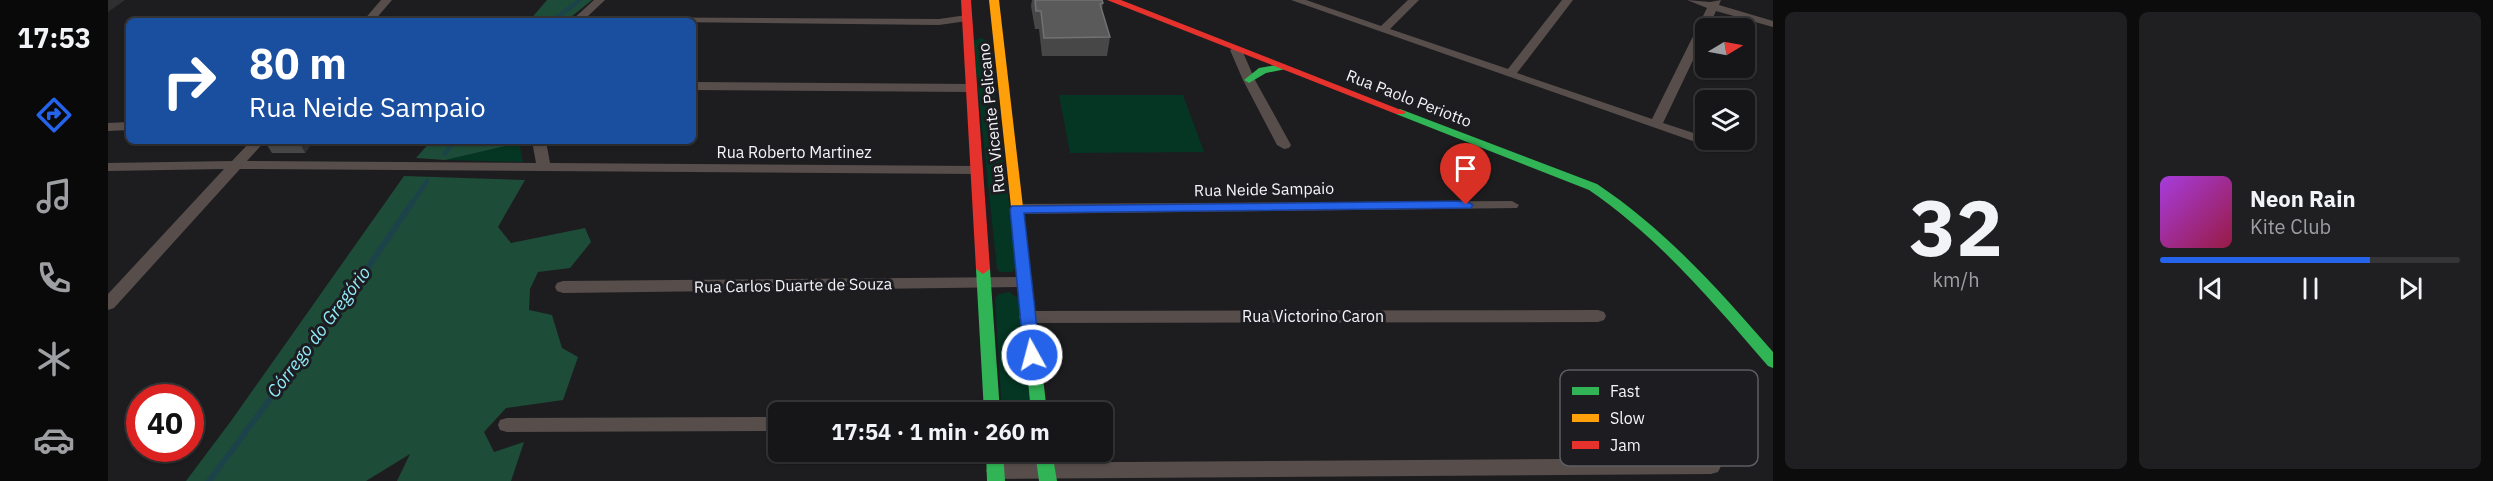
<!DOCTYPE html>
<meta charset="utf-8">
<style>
body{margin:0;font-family:"IBM Plex Sans",sans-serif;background:#1f1f21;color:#f1f3f6;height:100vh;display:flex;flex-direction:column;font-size:22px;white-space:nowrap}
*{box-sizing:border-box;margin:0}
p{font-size:20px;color:#9e9fa2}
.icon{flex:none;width:33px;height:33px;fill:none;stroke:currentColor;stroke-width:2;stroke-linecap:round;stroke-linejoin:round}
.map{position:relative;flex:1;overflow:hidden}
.sheet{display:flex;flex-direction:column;gap:12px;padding:12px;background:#0c0c0d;width:720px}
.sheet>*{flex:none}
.guide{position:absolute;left:18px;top:18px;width:570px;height:126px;border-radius:9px;box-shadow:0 2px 4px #0004,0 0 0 2px #353537;background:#1a4fa0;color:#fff;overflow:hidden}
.needle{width:39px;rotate:80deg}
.controls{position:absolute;left:1587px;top:18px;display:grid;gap:12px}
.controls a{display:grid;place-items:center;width:60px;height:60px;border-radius:9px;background:#161618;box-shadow:0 2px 4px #0004,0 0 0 2px #353537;font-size:30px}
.speed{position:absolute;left:18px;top:384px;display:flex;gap:12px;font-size:30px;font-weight:700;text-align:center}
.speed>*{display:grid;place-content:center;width:78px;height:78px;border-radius:50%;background:#161618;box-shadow:0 2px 4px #0004,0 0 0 2px #353537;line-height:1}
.speed .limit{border:9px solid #d22;background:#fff;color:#111}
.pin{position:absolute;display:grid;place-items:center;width:51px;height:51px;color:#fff;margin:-62px -26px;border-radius:50% 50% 50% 0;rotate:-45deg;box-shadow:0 0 6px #0007}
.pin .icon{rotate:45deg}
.me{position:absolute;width:66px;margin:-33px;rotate:353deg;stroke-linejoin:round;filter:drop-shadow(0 0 4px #0008)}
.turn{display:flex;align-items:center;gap:21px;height:126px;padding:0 24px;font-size:27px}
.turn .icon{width:78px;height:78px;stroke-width:2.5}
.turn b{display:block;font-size:42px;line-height:51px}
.sheet .tile{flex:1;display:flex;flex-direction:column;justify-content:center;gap:9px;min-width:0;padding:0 21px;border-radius:9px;background:#1f1f21}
.sheet .dial{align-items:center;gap:0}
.dial b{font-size:78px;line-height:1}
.song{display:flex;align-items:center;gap:18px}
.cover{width:72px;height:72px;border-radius:9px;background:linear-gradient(135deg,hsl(280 70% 55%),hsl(340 70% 35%))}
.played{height:6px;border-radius:3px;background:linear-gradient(90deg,#2563eb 70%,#353537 70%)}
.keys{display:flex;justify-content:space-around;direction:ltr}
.sheet .tiles{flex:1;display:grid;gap:12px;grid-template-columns:repeat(2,1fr)}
.trip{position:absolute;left:660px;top:402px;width:345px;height:60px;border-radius:9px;background:#161618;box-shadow:0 2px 4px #0004,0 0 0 2px #353537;font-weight:800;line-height:60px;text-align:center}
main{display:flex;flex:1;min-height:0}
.menu{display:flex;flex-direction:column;width:108px;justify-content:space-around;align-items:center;background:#09090a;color:#9e9fa2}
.menu .icon{width:42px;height:42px}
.menu .selected{color:#2563eb}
.menu b{font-size:27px;color:#f1f3f6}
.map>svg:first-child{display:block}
.green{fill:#043623}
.forest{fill:#1d4d38}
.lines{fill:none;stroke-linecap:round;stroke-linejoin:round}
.stream-far1{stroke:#1c4349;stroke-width:4.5}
.stream{stroke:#1c4349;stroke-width:6}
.street{fill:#574e4b;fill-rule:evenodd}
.fast{fill:#30b455;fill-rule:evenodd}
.slow{fill:#ff9f0a;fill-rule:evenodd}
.jam{fill:#e5322d;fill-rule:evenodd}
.wall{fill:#484748}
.shaded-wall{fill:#2f2e30}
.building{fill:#5a5a5b;stroke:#727274;stroke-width:1.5}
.route{fill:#2563eb;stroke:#184099;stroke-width:1.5}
.labels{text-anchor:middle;stroke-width:6;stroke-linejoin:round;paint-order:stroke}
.street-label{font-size:16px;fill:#f4f5f8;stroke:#1c1c21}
.water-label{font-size:18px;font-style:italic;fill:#90ecf9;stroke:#1c1c21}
.key{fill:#1c1c21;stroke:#5d5d62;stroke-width:1.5}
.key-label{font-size:16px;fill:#f4f5f8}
</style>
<main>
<nav class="menu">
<b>17:53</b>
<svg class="icon selected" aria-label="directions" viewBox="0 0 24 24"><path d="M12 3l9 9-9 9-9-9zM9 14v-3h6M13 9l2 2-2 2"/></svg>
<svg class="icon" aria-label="music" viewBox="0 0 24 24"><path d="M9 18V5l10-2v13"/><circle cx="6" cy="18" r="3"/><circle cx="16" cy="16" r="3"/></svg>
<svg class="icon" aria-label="phone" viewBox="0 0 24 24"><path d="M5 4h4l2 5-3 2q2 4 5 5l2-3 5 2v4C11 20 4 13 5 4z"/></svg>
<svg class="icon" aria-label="climate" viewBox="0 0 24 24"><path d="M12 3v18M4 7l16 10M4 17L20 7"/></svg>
<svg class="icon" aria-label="car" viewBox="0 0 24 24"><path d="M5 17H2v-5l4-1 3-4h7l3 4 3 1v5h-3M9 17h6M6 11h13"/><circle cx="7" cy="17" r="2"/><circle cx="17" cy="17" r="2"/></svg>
</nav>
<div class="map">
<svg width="1665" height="481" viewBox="0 0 1665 481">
<rect width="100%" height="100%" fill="#1d1d20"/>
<path class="green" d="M 873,38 L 880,41 L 909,264 L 905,272 L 892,272 L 889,269 L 865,41 Z
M 951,95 L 1075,95 L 1096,152 L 962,153 Z
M 411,143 L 415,162 L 337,160 Z
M 901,292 L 912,299 L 923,412 L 894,412 L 887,298 L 891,294 Z"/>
<path class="forest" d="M 439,0 L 484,0 L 458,21 L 421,21 Z
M 323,141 L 411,141 L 411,143 L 337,160 L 308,158 Z
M 296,176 L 417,180 L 390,227 L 403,243 L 477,228 L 483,242 L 462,268 L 430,272 L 422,289 L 421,310 L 444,315 L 454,348 L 470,357 L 455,400 L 398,408 L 376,432 L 386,452 L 416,442 L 403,481 L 289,481 L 302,454 L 258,481 L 78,481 L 123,421 Z"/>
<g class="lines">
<path class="stream-far1" d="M 444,21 L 472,0
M 337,154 L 346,141
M 303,205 L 319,181"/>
<path class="stream" d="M 101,481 L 254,276 L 304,203"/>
<path class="street" d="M 273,0 L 284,0 L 266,21 L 255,21 Z
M 486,0 L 497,0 L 479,17 L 831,19 L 859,15 L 864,18 L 859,21 L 831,25 L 463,21 Z
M 1183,0 L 1198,0 L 1273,26 L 1300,0 L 1311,0 L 1282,29 L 1400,69 L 1454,0 L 1465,0 L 1409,73 L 1544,119 L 1599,8 L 1579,0 L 1602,2 L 1613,0 L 1611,5 L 1665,21 L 1665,27 L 1608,11 L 1600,28 L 1598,28 L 1598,33 L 1555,123 L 1598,137 L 1598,140 L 1621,145 L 1623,148 L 1616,152 Z
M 1128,47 L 1134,50 L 1147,80 L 1183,145 L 1181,148 L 1176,149 L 1169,145 L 1135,80 L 1122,50 Z
M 585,82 L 863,84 L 869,88 L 863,92 L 585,90 Z
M 21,122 L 21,130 L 0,131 L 0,123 Z
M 143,141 L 157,141 L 139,161 L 428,163 L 424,141 L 438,141 L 442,163 L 868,166 L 875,170 L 868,174 L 132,169 L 6,308 L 0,310 L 0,294 L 116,169 L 0,171 L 0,163 L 124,161 Z
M 1404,201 L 1411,205 L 1409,208 L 909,214 L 902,209 L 909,204 Z
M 916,277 L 922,278 L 924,282 L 922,286 L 916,287 L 455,293 L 449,291 L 447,287 L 449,283 L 455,281 Z
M 1490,310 L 1496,312 L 1498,316 L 1496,320 L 1490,322 L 919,323 L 913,321 L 911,317 L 913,313 L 919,311 Z
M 670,417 L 670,431 L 399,432 L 392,430 L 390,425 L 392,420 L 399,418 Z
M 1603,458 L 1610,460 L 1613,466 L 1610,472 L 1603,474 L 888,479 L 881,477 L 878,471 L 881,465 L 888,463 Z"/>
<path class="fast" d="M 1174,64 L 1178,65 L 1178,69 L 1158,73 L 1141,83 L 1136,80 L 1151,68 Z
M 1292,109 L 1489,184 C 1558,230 1611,290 1665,352 L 1665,368 L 1660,366 C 1604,301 1551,238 1481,190 L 1288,114 L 1288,110 Z
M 909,203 L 915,207 L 939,412 L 923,412 L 903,207 Z
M 875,264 L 882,269 L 892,412 L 876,412 L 868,269 Z
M 878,452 L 895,452 L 897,481 L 879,481 Z
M 927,452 L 944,452 L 949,481 L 931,481 Z"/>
<path class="slow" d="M 881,0 L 891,0 L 915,207 L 909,211 L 903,207 Z"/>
<path class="jam" d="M 853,0 L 863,0 L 882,269 L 875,274 L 868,269 Z
M 999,0 L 1013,0 L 1298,112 L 1296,114 L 1288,114 Z"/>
</g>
<path class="wall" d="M 924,0 L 994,0 L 995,3 L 994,11 L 1002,37 L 999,56 L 934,56 L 931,29 L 927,29 L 923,6 Z
M 158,141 L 215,141 L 212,144 L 203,144 L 197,153 L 164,153 L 157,142 Z"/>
<path class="shaded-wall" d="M 0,0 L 17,0 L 0,12 Z
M 191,141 L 201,141 L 203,144 L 197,153 Z"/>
<path class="building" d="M 927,0 L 994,0 L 995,3 L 992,4 L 1002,37 L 936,38 L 933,11 L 928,11 Z
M 158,141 L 191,141 L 157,142 Z"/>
<path class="route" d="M 1358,201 L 1365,205 L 1363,208 L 916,213 L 932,355 L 930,359 L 918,359 L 916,355 L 902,209 L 904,206 Z"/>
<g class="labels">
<g class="street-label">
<text transform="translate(1301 98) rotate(21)" y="6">Rua Paolo Periotto</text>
<text transform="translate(883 118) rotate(-96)" y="6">Rua Vicente Pelicano</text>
<text x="686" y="158">Rua Roberto Martinez</text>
<text transform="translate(1156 189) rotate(-1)" y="6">Rua Neide Sampaio</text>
<text transform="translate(685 285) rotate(-1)" y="6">Rua Carlos Duarte de Souza</text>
<text x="1205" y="322">Rua Victorino Caron</text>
</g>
<g class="water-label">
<text transform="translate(211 332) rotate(-53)" y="6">Córrego do Gregório</text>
</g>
</g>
<rect x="1452" y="370" width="198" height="96" rx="9" class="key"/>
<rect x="1464" y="387" width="27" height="8" fill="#30b455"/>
<rect x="1464" y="414" width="27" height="8" fill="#ff9f0a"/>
<rect x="1464" y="441" width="27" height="8" fill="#e5322d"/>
<g class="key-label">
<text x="1502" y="397">Fast</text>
<text x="1502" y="424">Slow</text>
<text x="1502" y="451">Jam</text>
</g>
</svg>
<div class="controls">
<a><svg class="needle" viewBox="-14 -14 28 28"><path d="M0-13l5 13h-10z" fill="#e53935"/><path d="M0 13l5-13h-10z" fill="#9e9fa2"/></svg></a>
<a><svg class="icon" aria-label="layers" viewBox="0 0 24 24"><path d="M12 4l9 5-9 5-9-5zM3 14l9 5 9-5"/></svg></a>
</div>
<div class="speed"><div class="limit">40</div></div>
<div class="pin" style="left:1358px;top:205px;background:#d93025"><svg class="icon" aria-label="arrive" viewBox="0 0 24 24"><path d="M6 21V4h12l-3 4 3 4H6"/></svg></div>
<svg class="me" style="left:924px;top:355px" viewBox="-20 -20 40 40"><circle r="17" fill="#2563eb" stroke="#fff" stroke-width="3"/><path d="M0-11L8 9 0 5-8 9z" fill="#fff"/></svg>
<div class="trip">17:54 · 1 min · 260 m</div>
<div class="guide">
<div class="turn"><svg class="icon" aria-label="right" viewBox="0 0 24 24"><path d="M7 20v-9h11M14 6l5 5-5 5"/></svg><div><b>80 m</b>Rua Neide Sampaio</div></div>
</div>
</div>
<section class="sheet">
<div class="tiles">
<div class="tile dial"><b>32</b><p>km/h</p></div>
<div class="tile">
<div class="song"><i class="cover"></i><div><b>Neon Rain</b><p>Kite Club</p></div></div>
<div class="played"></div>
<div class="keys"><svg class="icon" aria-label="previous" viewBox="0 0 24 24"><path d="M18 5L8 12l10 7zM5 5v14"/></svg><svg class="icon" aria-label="pause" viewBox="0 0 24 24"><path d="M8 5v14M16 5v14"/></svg><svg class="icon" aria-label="next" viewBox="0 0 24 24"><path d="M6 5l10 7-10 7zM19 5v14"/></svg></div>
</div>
</div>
</section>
</main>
